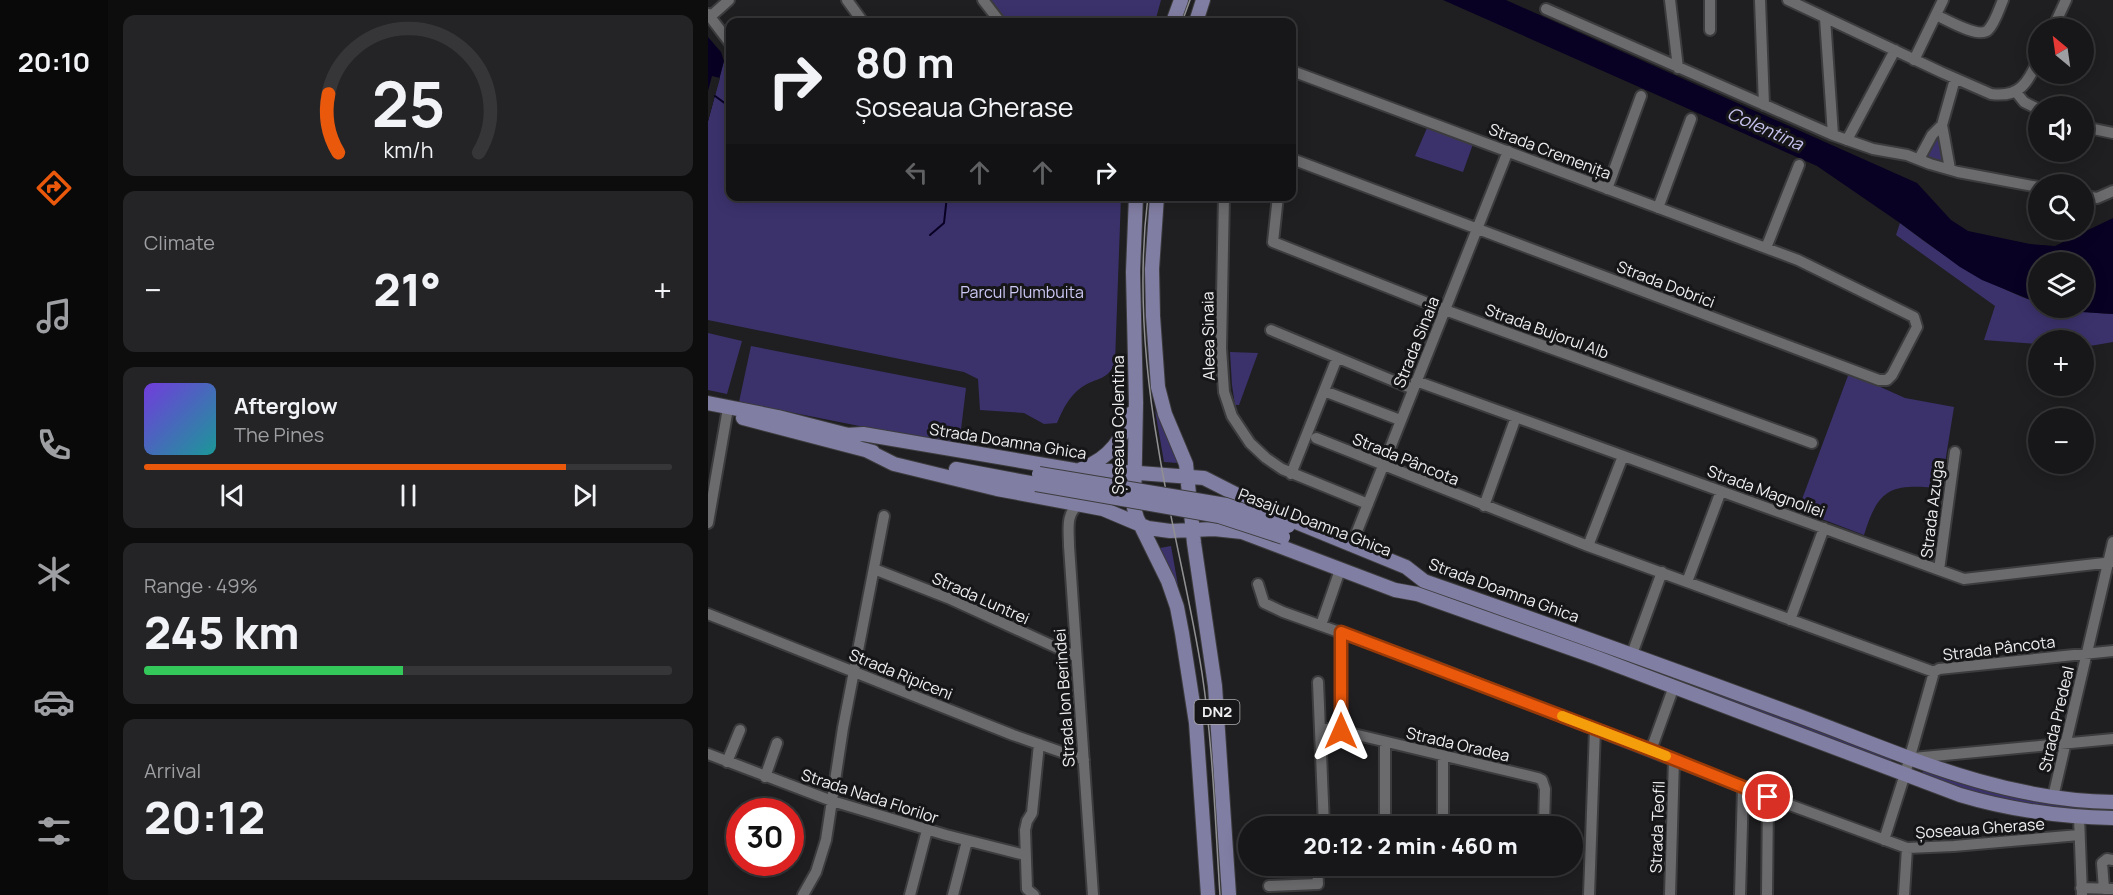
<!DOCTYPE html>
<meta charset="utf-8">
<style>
body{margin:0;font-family:Manrope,sans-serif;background:#242426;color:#f1f3f6;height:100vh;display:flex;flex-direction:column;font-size:22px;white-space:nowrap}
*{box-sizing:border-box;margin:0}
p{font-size:20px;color:#9e9fa2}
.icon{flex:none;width:33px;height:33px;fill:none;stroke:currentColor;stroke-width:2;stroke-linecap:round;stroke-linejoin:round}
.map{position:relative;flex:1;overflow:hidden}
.side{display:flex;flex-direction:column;gap:15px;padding:15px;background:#0d0d0e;width:600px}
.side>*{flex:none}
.banner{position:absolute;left:18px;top:18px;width:570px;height:183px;border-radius:12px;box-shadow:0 3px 15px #0003,0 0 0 2px #363638;background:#171719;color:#f1f3f6;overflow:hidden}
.needle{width:39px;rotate:331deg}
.controls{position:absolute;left:1320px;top:18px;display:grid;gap:12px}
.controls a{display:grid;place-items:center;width:66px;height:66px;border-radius:50%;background:#171719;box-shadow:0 3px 15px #0003,0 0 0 2px #363638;font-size:30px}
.speed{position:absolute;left:18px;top:798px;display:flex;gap:12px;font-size:30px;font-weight:700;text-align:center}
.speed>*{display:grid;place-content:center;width:78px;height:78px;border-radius:50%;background:#171719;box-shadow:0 3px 15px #0003,0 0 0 2px #363638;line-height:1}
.speed .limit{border:9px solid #d22;background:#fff;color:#111}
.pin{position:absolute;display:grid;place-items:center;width:51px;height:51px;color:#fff;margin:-26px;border:3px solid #fff;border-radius:50%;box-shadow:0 2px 6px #0007}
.me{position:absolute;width:66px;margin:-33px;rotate:0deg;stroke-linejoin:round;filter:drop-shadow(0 0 4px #0008)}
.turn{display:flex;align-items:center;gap:21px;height:126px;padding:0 30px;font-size:27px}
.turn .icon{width:78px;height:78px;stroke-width:2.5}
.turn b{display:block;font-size:42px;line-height:51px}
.lanes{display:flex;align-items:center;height:57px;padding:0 30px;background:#0003;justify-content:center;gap:30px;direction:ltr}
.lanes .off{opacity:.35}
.big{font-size:45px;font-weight:800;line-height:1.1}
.side .widget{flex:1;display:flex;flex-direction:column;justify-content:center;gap:9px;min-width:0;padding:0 21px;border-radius:12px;background:#242426}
.side .dial{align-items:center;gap:0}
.dial svg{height:156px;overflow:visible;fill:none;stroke:#363638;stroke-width:7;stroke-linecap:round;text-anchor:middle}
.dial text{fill:#f1f3f6;stroke:none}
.song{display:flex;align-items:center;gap:18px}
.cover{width:72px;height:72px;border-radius:9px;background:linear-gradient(135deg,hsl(260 70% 55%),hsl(180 70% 35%))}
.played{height:6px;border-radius:3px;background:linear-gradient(90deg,#ea580c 80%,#363638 80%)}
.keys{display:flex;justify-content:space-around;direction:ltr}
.heat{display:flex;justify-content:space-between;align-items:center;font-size:33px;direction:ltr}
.charge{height:9px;border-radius:4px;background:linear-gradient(90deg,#34c759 49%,#363638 0)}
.trip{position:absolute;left:530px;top:816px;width:345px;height:60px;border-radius:30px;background:#171719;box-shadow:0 3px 15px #0003,0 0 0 2px #363638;font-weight:800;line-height:60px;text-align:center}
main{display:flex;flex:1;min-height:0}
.menu{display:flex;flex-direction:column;width:108px;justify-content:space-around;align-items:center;background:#09090a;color:#9e9fa2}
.menu .icon{width:42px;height:42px}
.menu .active{color:#ea580c}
.menu b{font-size:27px;color:#f1f3f6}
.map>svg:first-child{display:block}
.green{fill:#3b326c}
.water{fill:#090123}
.pier{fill:#1f1f21}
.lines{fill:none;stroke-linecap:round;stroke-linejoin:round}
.stream{stroke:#090123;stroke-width:2}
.minor-casing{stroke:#3c3c3e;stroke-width:14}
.major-casing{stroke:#3c3c3e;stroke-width:16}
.minor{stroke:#6b6b6e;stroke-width:10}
.major{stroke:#817ea3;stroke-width:14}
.tram{stroke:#909092;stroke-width:1.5}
.major-bridge-casing{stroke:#3c3c3e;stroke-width:16;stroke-linecap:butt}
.major-bridge{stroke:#817ea3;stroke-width:14}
.route-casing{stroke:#983908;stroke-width:15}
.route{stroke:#ea580c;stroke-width:10}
.slow{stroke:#f59e0b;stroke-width:10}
.labels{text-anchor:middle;stroke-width:6;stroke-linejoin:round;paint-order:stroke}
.shield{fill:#161518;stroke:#aeaeb0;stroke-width:1.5}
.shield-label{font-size:15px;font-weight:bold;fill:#efeff1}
.street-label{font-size:16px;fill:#efeff1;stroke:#161518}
.park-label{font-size:16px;fill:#ccc9f5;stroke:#161518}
.water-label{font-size:18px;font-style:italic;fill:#c6c3ee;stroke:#161518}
</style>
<main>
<nav class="menu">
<b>20:10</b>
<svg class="icon active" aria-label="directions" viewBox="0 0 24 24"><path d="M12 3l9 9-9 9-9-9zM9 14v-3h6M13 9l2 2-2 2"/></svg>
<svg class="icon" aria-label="music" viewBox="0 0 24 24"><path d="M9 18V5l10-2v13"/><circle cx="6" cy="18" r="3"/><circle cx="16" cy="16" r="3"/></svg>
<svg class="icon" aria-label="phone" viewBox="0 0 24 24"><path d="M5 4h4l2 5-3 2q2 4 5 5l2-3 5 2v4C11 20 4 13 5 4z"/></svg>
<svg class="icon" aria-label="climate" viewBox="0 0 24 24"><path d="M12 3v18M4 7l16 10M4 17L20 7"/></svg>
<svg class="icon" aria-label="car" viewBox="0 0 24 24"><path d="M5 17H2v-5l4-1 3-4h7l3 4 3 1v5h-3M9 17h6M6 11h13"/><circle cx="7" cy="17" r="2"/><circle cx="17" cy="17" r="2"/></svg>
<svg class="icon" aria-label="filters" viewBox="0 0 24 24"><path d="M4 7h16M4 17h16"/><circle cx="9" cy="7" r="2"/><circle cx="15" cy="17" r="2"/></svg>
</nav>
<section class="side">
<div class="widget dial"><svg viewBox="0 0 100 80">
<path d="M14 69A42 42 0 1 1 86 69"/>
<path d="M14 69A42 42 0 0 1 9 39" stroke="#ea580c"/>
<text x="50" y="56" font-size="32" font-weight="700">25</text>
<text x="50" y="72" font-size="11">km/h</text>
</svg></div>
<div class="widget"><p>Climate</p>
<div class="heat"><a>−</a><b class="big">21°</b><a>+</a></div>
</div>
<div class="widget">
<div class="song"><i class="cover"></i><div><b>Afterglow</b><p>The Pines</p></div></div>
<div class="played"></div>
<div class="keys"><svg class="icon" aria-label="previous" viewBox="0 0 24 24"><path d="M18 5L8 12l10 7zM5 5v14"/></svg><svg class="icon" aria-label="pause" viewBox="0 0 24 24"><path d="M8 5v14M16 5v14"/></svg><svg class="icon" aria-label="next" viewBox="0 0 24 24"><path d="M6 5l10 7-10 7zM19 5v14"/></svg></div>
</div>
<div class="widget"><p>Range · 49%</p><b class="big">245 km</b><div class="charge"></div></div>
<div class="widget"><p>Arrival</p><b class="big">20:12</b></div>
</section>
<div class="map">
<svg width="1405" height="895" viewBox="0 0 1405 895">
<rect width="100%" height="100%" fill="#1f1f21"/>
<path class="green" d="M 282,0 L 453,0 L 447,22 L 298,22 Z
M 16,61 L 22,64 L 22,196 L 413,197 L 407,362 C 400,381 389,377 374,387 C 361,396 355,409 349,423 L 336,424 L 316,413 L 272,410 L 270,379 L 256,372 L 0,320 L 0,121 Z
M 719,128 L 765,144 L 755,172 L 707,156 Z
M 1230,137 L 1236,162 L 1234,163 L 1218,159 L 1225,139 Z
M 1192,223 C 1236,257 1278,284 1330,303 L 1330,308 C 1356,308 1380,313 1405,314 L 1405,342 L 1376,347 L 1376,340 L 1330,340 L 1330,344 L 1276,340 L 1287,306 L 1188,235 Z
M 0,333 L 34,341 L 19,394 L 0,390 Z
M 43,346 L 258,388 L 251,446 L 31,402 Z
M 522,352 L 550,353 L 531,405 L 527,405 L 524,385 Z
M 1141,373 L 1197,398 L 1246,407 L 1233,488 C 1184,484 1171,486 1156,535 L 1090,510 Z
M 447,410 L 470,463 L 456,462 Z
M 463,546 L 471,591 L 452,548 Z
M 975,678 L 1186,758 L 1181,763 L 973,683 Z
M 1219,769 L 1268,788 L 1289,793 L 1317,798 L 1405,806 L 1405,813 L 1366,813 L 1260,793 L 1214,774 L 1215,771 Z"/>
<path class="water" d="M 735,0 L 798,0 L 1209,183 L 1243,220 L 1260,231 L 1322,244 L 1347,246 L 1405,218 L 1405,314 L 1373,312 L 1348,308 L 1376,308 L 1376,262 L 1330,262 L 1330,303 L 1274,280 L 1252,267 L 1192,223 L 1109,166 Z
M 0,37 L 13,52 L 16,61 L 0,121 Z"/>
<path class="pier" d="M 4,76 L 12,78 L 0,121 L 0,91 Z"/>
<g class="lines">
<path class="stream" d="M 7,96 L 22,107
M 222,235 L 236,223 L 239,196"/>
<g class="minor-casing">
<path id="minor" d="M 139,0 L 155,22
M 275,0 L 292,22
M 962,0 L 970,68
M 1002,0 L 1002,30
M 1052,0 L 1056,105
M 1080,0 L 1235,73 L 1283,94 C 1311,98 1320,83 1330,60
M 838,9 L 1125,135 L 1165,149 L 1199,155 L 1222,164 L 1250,172 L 1330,187
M 0,14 L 22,43
M 1228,15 C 1239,20 1271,39 1280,30 C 1287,23 1291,9 1295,0
M 2,17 L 21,0
M 1117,18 L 1125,135
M 1345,28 L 1358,0
M 1206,60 L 1235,0
M 584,71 L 1090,260 L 1206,317 L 1209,327 L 1184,375 L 1179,380 L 1171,380 L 584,159
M 1308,92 L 1316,102 L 1330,109
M 1376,127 L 1405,133
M 1139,140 L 1187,50
M 1211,159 L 1224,135 L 1234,125
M 1242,169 L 1234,125 L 1247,79
M 899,189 L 933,96
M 516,196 L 513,348 L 516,392 L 524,416 L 542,443 L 558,458 L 574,469 L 660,504
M 570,196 L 565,242 L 737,310 L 1104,443
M 1376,196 L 1389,198 L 1405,191
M 950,208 L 983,119
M 1058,248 L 1091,165
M 563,330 L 705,389
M 708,381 L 1256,579 L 1405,562
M 616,391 L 692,420
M 608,438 L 880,546 L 1226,672 L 1231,669 L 1405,651
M 583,474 L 629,358
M 372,504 C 357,512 361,531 361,546 L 385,895
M 776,506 L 808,417
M 0,523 L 19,414
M 644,544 L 800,151
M 880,546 L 915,456
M 166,569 L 240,598 L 367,656
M 1231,570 L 1247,452
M 979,582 L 1013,491
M 550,584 L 556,603 L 575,612 L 712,661 L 1060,797 L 1199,848 L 1246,846 L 1371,835
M 0,614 L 305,735 L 376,760
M 1082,620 L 1116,528
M 613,625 L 632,570
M 924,654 L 954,572
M 610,682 L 616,826
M 612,728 L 633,731 L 830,778 L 834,780 L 837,789 L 836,826
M 633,731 L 633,632
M 943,750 L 965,689
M 0,754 L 124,801 L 238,835 L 317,855
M 1205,758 L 1405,739
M 19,762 L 32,730
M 57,777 L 69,743
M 1345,797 L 1405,542
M 1371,817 L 1374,895
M 677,826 L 677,742
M 735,826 L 735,756
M 1176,840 L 1197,774 L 1226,672
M 561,886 L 610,884 L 609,866
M 1373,888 L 1405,889
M 1396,889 L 1394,863 L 1399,859 L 1405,860
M 95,895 L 108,872 L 118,840 L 135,728 L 176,516
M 202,895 L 219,830
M 245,895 L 259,841
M 326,895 L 319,889 L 317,830 L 319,821 L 324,813 L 331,744
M 881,895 L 887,729
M 962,895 L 966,759
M 1032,895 L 1035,788
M 1059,895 L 1060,797
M 1196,895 L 1199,848"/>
</g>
<g class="major-casing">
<path id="major" d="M 465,22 L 473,0
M 488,22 L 495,0
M 428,196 L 425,272 L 428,403 L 426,508 L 429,518 L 460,581 L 469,607 L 474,633 L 488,723 L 500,895
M 449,196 L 444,269 L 445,316 L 450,387 L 457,414 L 478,464 L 486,543 L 507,686 L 521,895
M 0,403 L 70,417 L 144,436
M 35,418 L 165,452
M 138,435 L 155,434 L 366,470 L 405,471 L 496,478 L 561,511 L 698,567 L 716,581 C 839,624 961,668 1083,713 C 1192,753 1287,800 1405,802
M 158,450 L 186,464 L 289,489 L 395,509 L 440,528 L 462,531 L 506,529 L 534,532 L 687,590 L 709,594 L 887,657 L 1252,795 C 1302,810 1353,817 1405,818
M 375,468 C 402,458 414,439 424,413
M 248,469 L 328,484"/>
</g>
<use href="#minor" class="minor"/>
<use href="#major" class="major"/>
<path class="tram" d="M 474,22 L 482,0
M 440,196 C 430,278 436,365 450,446 C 462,522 482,597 494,673 C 505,746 507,821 512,895"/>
<g class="major-bridge-casing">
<path id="major-bridge" d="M 331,474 L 518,505 L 580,526
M 328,484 L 511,516 L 575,537"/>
</g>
<use href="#major-bridge" class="major-bridge"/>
</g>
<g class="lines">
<g class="route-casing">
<path id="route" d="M 633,731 L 633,632 L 943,750 L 1060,797"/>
</g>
<use href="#route" class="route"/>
<path class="slow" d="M 854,716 L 958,756"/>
</g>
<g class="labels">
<rect class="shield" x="486.5" y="700" width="45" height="24" rx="4.5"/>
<g class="shield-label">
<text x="509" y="717">DN2</text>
</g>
<g class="street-label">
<text transform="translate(842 151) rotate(21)" y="6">Strada Cremenița</text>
<text transform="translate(958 284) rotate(21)" y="6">Strada Dobrici</text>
<text transform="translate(839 331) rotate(20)" y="6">Strada Bujorul Alb</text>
<text transform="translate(500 336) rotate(-91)" y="6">Aleea Sinaia</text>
<text transform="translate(708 342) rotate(-68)" y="6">Strada Sinaia</text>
<text transform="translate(410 425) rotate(-90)" y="6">Șoseaua Colentina</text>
<text transform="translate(300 441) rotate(9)" y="6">Strada Doamna Ghica</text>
<text transform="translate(698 459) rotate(22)" y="6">Strada Pâncota</text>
<text transform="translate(1058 491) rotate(20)" y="6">Strada Magnoliei</text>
<text transform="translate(1224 509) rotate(-83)" y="6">Strada Azuga</text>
<text transform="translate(607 522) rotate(21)" y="6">Pasajul Doamna Ghica</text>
<text transform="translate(796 590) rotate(20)" y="6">Strada Doamna Ghica</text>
<text transform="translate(273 598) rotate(24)" y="6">Strada Luntrei</text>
<text transform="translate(1291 648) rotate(-7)" y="6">Strada Pâncota</text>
<text transform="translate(193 674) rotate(22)" y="6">Strada Ripiceni</text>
<text transform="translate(356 698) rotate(-94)" y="6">Strada Ion Berindei</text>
<text transform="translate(1348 719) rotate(-77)" y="6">Strada Predeal</text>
<text transform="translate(750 744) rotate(13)" y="6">Strada Oradea</text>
<text transform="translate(162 796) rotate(18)" y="6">Strada Nada Florilor</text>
<text transform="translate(949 827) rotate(-88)" y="6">Strada Teofil</text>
<text transform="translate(1272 828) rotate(-4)" y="6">Șoseaua Gherase</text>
</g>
<g class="park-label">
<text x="314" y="298">Parcul Plumbuita</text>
</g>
<g class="water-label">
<text transform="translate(1057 129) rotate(24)" y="6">Colentina</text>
</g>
</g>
</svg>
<div class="controls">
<a><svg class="needle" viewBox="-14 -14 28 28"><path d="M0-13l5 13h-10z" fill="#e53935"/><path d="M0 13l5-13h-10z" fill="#9e9fa2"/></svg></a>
<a><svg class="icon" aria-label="sound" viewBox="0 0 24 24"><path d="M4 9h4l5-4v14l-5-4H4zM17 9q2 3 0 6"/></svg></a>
<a><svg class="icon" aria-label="search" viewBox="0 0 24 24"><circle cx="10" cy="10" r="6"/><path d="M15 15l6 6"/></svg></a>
<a><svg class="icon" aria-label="layers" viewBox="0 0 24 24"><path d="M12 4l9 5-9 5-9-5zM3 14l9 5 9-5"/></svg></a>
<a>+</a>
<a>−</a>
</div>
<div class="speed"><div class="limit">30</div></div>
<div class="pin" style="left:1060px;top:797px;background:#d93025"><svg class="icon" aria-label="arrive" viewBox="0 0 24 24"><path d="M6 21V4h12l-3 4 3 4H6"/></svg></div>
<svg class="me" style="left:633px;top:731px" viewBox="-20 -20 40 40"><path d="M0-17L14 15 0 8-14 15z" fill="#ea580c" stroke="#fff" stroke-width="4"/></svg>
<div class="trip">20:12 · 2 min · 460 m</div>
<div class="banner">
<div class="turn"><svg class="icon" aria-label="right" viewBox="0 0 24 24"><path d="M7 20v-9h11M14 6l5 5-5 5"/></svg><div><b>80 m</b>Șoseaua Gherase</div></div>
<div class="lanes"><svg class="icon off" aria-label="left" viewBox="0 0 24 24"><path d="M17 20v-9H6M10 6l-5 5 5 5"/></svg><svg class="icon off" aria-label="ahead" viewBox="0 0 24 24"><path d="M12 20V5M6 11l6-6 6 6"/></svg><svg class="icon off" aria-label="ahead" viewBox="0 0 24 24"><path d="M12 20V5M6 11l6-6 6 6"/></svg><svg class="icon" aria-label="right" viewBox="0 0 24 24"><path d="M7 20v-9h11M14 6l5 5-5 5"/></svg></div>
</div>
</div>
</main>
